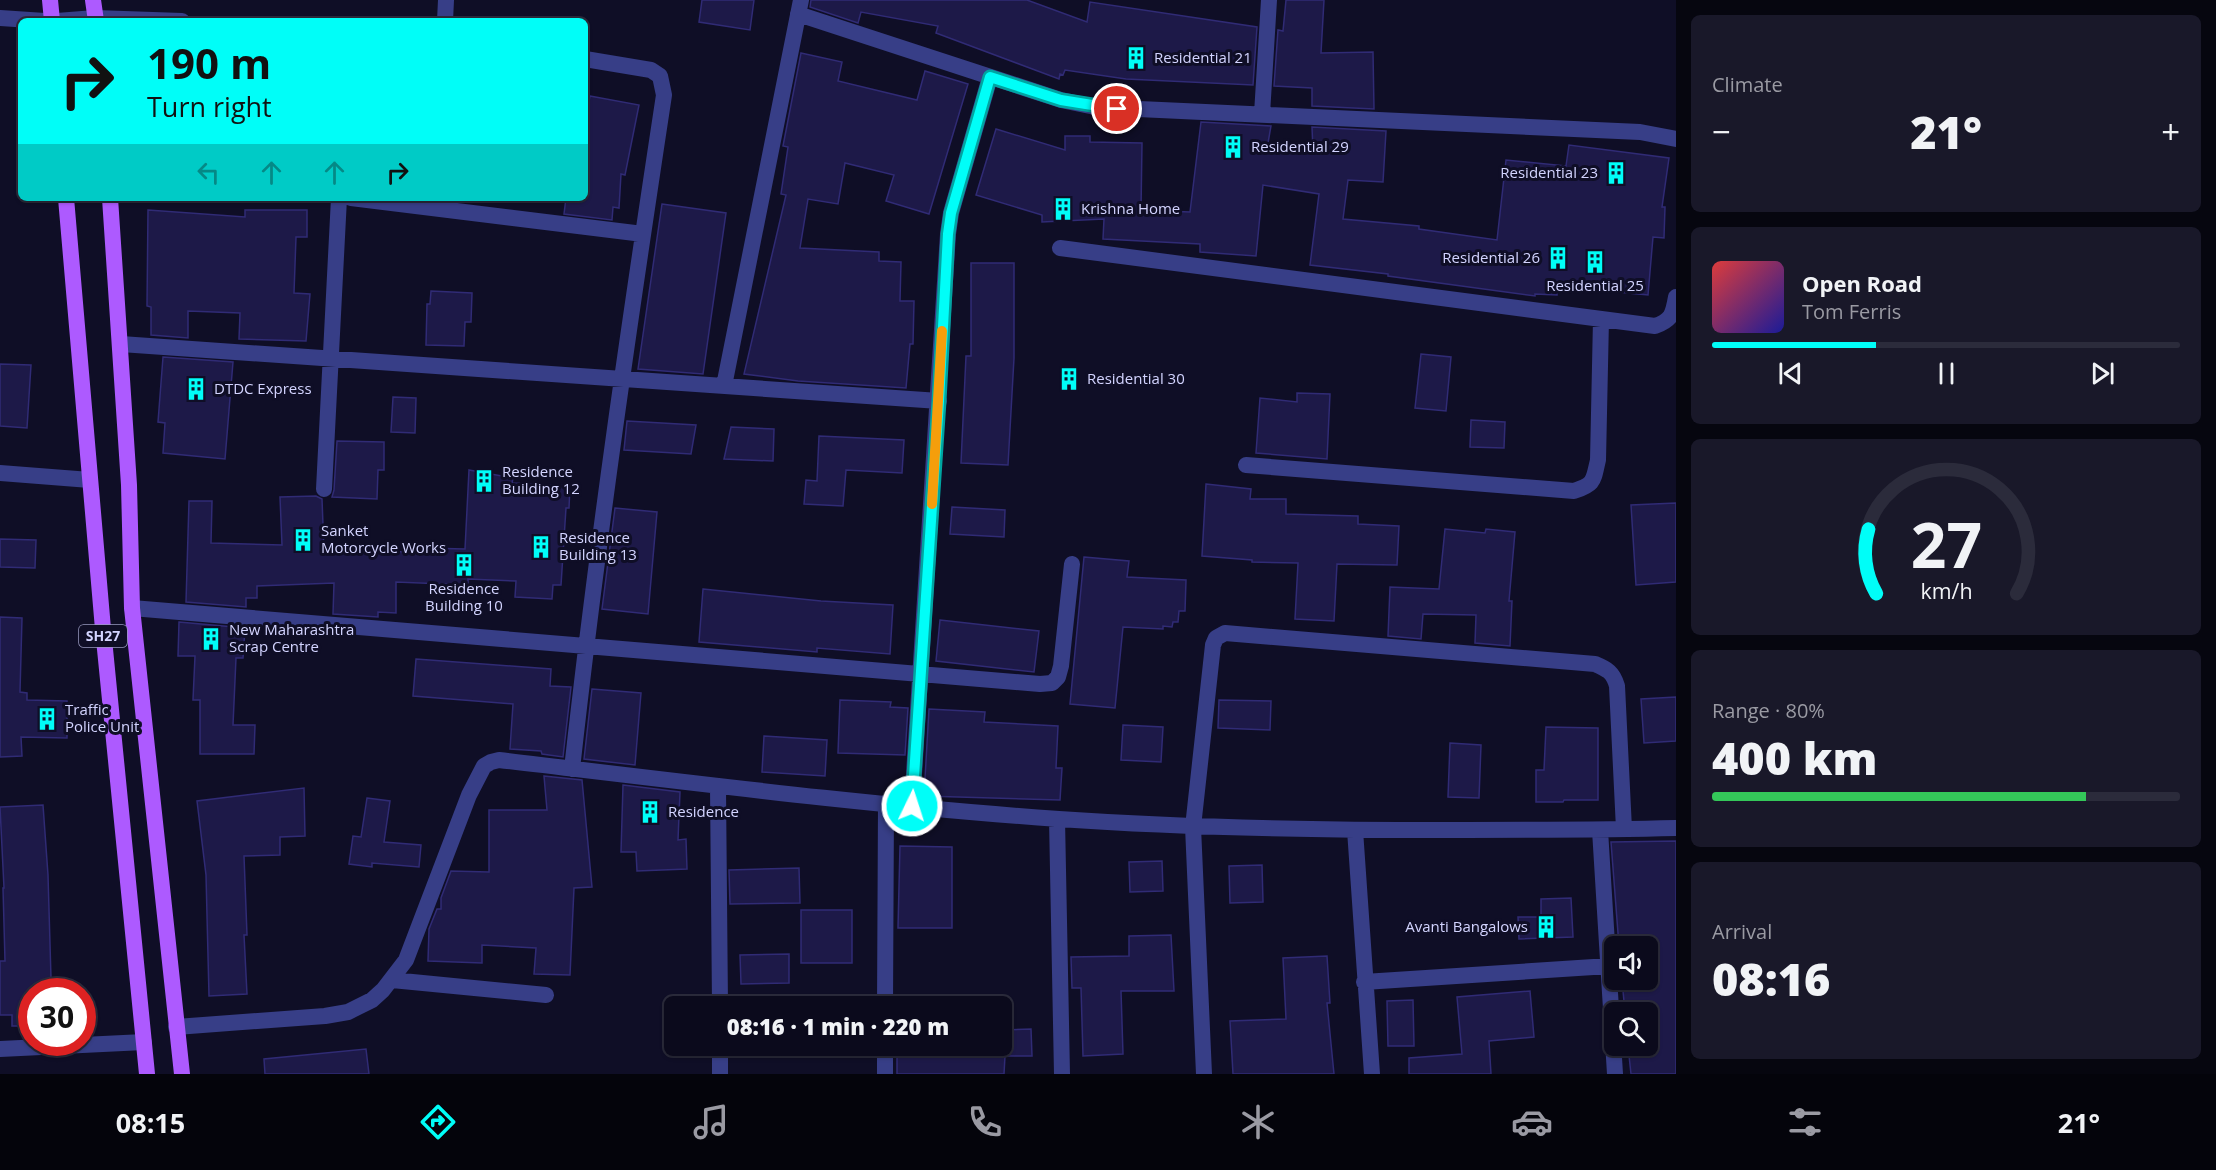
<!DOCTYPE html>
<meta charset="utf-8">
<style>
body{margin:0;font-family:"Open Sans",sans-serif;background:#191829;color:#f1f3f6;height:100vh;display:flex;flex-direction:column;font-size:22px;white-space:nowrap}
*{box-sizing:border-box;margin:0}
p{font-size:20px;color:#9a9aa3}
.icon{flex:none;width:33px;height:33px;fill:none;stroke:currentColor;stroke-width:2;stroke-linecap:round;stroke-linejoin:round}
.map{position:relative;flex:1;overflow:hidden}
.drawer{display:flex;flex-direction:column;gap:15px;padding:15px;background:#06060f;width:540px}
.drawer>*{flex:none}
.banner{position:absolute;left:18px;top:18px;width:570px;height:183px;border-radius:9px;box-shadow:0 2px 4px #0004,0 0 0 2px #2b2b3b;background:#00fef8;color:#111;overflow:hidden}
.buttons{position:absolute;left:1604px;top:936px;display:grid;gap:12px}
.buttons a{display:grid;place-items:center;width:54px;height:54px;border-radius:9px;background:#0b0a1c;box-shadow:0 2px 4px #0004,0 0 0 2px #2b2b3b;font-size:30px}
.speed{position:absolute;left:18px;top:978px;display:flex;gap:12px;font-size:30px;font-weight:700;text-align:center}
.speed>*{display:grid;place-content:center;width:78px;height:78px;border-radius:50%;background:#0b0a1c;box-shadow:0 2px 4px #0004,0 0 0 2px #2b2b3b;line-height:1}
.speed .limit{border:9px solid #d22;background:#fff;color:#111}
.pin{position:absolute;display:grid;place-items:center;width:51px;height:51px;color:#fff;margin:-26px;border:3px solid #fff;border-radius:50%;box-shadow:0 2px 6px #0007}
.me{position:absolute;width:66px;margin:-33px;rotate:4deg;stroke-linejoin:round;filter:drop-shadow(0 0 4px #0008)}
.turn{display:flex;align-items:center;gap:21px;height:126px;padding:0 30px;font-size:27px}
.turn .icon{width:78px;height:78px;stroke-width:2.5}
.turn b{display:block;font-size:42px;line-height:51px}
.lanes{display:flex;align-items:center;height:57px;padding:0 30px;background:#0003;justify-content:center;gap:30px;direction:ltr}
.lanes .off{opacity:.35}
.big{font-size:45px;font-weight:800;line-height:1.1}
.drawer .card{flex:1;display:flex;flex-direction:column;justify-content:center;gap:9px;min-width:0;padding:0 21px;border-radius:9px;background:#191829}
.drawer .dial{align-items:center;gap:0}
.dial svg{height:156px;overflow:visible;fill:none;stroke:#2b2b3b;stroke-width:7;stroke-linecap:round;text-anchor:middle}
.dial text{fill:#f1f3f6;stroke:none}
.song{display:flex;align-items:center;gap:18px}
.cover{width:72px;height:72px;border-radius:9px;background:linear-gradient(135deg,hsl(0 70% 55%),hsl(240 70% 35%))}
.played{height:6px;border-radius:3px;background:linear-gradient(90deg,#00fef8 35%,#2b2b3b 35%)}
.keys{display:flex;justify-content:space-around;direction:ltr}
.heat{display:flex;justify-content:space-between;align-items:center;font-size:33px;direction:ltr}
.charge{height:9px;border-radius:4px;background:linear-gradient(90deg,#34c759 80%,#2b2b3b 0)}
.trip{position:absolute;left:664px;top:996px;width:348px;height:60px;border-radius:9px;background:#0b0a1c;box-shadow:0 2px 4px #0004,0 0 0 2px #2b2b3b;font-weight:800;line-height:60px;text-align:center}
.tabs{display:flex;height:96px;justify-content:space-around;align-items:center;background:#04040b;color:#9a9aa3}
.tabs .icon{width:42px;height:42px}
.tabs .active{color:#00fef8}
.tabs b{font-size:27px;color:#f1f3f6}
main{display:flex;flex:1;min-height:0}
.map>svg:first-child{display:block}
.building{fill:#1d1948;stroke:#302b75;stroke-width:1.5}
.lines{fill:none;stroke-linecap:round;stroke-linejoin:round}
.minor{stroke:#373e87;stroke-width:16}
.primary{stroke:#ad5aff;stroke-width:16}
.route-casing{stroke:#00a5a1;stroke-width:15}
.route{stroke:#00fef8;stroke-width:10}
.slow{stroke:#f59e0b;stroke-width:10}
.labels{text-anchor:middle;stroke-width:6;stroke-linejoin:round;paint-order:stroke}
.shield{fill:#0f0e26;stroke:#9899be;stroke-width:1.5}
.shield-label{font-size:14px;font-weight:bold;fill:#d3d4ff}
.poi-label{font-size:15px;fill:#d3d4ff;stroke:#0f0e26;text-anchor:start}
</style>
<main>
<div class="map">
<svg width="1676" height="1074" viewBox="0 0 1676 1074">
<rect width="100%" height="100%" fill="#0f0e26"/>
<path class="building" d="M 702,0 L 754,0 L 750,30 L 699,22 Z
M 811,0 L 1027,0 L 1087,22 L 1090,2 L 1257,27 L 1253,85 L 1126,79 L 1065,70 L 1063,75 L 1060,74 L 1059,79 L 936,33 L 938,26 L 861,12 L 858,23 L 810,7 Z
M 1286,0 L 1324,0 L 1321,53 L 1373,52 L 1374,109 L 1312,106 L 1312,88 L 1274,86 L 1278,30 L 1283,31 Z
M 801,53 L 842,62 L 838,81 L 917,100 L 925,71 L 968,84 L 929,214 L 886,201 L 894,175 L 845,163 L 838,204 L 808,199 L 800,248 L 879,252 L 879,261 L 901,262 L 900,301 L 914,301 L 913,344 L 910,344 L 906,388 L 798,381 L 744,374 L 786,195 L 781,194 L 788,147 L 783,146 Z
M 590,96 L 639,105 L 625,175 L 621,174 L 619,208 L 613,207 L 612,220 L 564,214 L 566,198 L 585,198 L 585,121 Z
M 1201,122 L 1271,126 L 1268,143 L 1313,151 L 1312,127 L 1386,131 L 1383,182 L 1348,180 L 1343,219 L 1419,226 L 1419,229 L 1497,240 L 1506,160 L 1566,166 L 1569,145 L 1669,158 L 1662,207 L 1665,207 L 1664,238 L 1653,237 L 1648,295 L 1618,292 L 1619,287 L 1557,281 L 1557,295 L 1535,294 L 1535,296 L 1388,276 L 1388,274 L 1310,265 L 1319,194 L 1263,185 L 1256,256 L 1200,252 L 1200,244 L 1103,239 L 1104,219 L 1042,222 L 1042,215 L 976,195 L 996,129 L 1065,150 L 1065,136 L 1090,136 L 1090,142 L 1142,143 L 1141,210 L 1190,212 Z
M 662,204 L 726,213 L 703,374 L 638,369 Z
M 148,210 L 245,217 L 245,210 L 307,210 L 307,237 L 296,237 L 294,293 L 310,294 L 306,341 L 239,339 L 240,313 L 188,311 L 188,338 L 151,335 L 151,307 L 147,306 Z
M 971,263 L 1014,263 L 1014,358 L 1008,465 L 961,463 L 966,356 L 971,356 Z
M 431,291 L 472,293 L 471,322 L 465,322 L 464,346 L 426,345 L 427,304 L 430,304 Z
M 1421,354 L 1451,357 L 1446,411 L 1415,408 Z
M 163,357 L 233,362 L 225,459 L 163,453 L 165,423 L 158,422 Z
M 0,364 L 31,365 L 27,428 L 0,426 Z
M 1297,393 L 1330,394 L 1327,459 L 1256,453 L 1260,398 L 1297,402 Z
M 393,397 L 416,398 L 415,433 L 391,432 Z
M 1471,420 L 1505,422 L 1504,448 L 1470,447 Z
M 627,421 L 696,425 L 691,454 L 624,450 Z
M 731,427 L 774,429 L 773,461 L 724,459 Z
M 819,436 L 904,440 L 902,473 L 846,470 L 843,506 L 804,504 L 806,480 L 817,481 Z
M 337,441 L 384,442 L 384,470 L 378,470 L 377,499 L 332,497 L 334,490 Z
M 469,470 L 513,478 L 512,483 L 570,486 L 569,508 L 566,508 L 561,585 L 553,585 L 552,599 L 515,597 L 516,581 L 468,579 L 468,585 L 396,582 L 396,613 L 378,612 L 378,617 L 333,614 L 334,583 L 257,586 L 257,598 L 246,598 L 246,607 L 186,602 L 189,501 L 212,501 L 211,543 L 282,545 L 280,497 L 316,496 L 322,499 L 324,551 L 426,552 L 426,548 L 465,549 Z
M 1206,484 L 1251,489 L 1250,499 L 1286,499 L 1286,514 L 1358,516 L 1358,524 L 1399,526 L 1397,565 L 1337,564 L 1334,621 L 1295,619 L 1298,563 L 1252,562 L 1252,560 L 1202,556 Z
M 1676,503 L 1676,582 L 1636,585 L 1631,505 Z
M 952,507 L 1005,510 L 1004,537 L 950,534 Z
M 615,508 L 657,512 L 648,614 L 602,609 Z
M 1445,529 L 1485,533 L 1486,529 L 1515,532 L 1509,601 L 1512,601 L 1510,646 L 1475,643 L 1476,615 L 1423,614 L 1421,639 L 1388,636 L 1390,587 L 1439,589 Z
M 0,539 L 36,540 L 35,568 L 0,567 Z
M 1084,557 L 1129,561 L 1127,577 L 1186,580 L 1185,611 L 1179,611 L 1178,622 L 1173,622 L 1172,627 L 1163,626 L 1163,629 L 1123,627 L 1115,708 L 1070,704 Z
M 703,589 L 821,601 L 893,605 L 890,654 L 817,648 L 817,652 L 699,642 Z
M 0,617 L 22,618 L 20,692 L 27,693 L 27,700 L 67,701 L 67,738 L 21,737 L 22,756 L 0,757 Z
M 940,620 L 1039,631 L 1034,672 L 936,661 Z
M 179,622 L 245,628 L 243,658 L 236,658 L 233,725 L 255,725 L 254,754 L 200,754 L 200,700 L 193,700 L 195,656 L 178,656 Z
M 416,659 L 551,669 L 550,686 L 571,687 L 563,757 L 542,754 L 541,751 L 510,749 L 513,704 L 413,696 Z
M 592,689 L 641,693 L 635,765 L 584,759 Z
M 1676,697 L 1676,741 L 1644,743 L 1641,699 Z
M 840,700 L 891,702 L 890,707 L 908,708 L 905,755 L 838,753 Z
M 1219,700 L 1271,701 L 1270,730 L 1218,728 Z
M 929,709 L 985,712 L 984,722 L 1058,726 L 1056,768 L 1062,768 L 1060,800 L 924,796 Z
M 1123,725 L 1163,727 L 1161,762 L 1121,760 Z
M 1546,727 L 1598,728 L 1598,800 L 1564,800 L 1563,802 L 1536,802 L 1536,770 L 1544,770 Z
M 764,736 L 827,740 L 825,776 L 762,772 Z
M 1450,743 L 1481,745 L 1479,798 L 1448,797 Z
M 544,776 L 582,780 L 592,887 L 574,888 L 570,975 L 534,974 L 536,948 L 482,945 L 482,963 L 428,961 L 429,929 L 437,909 L 441,909 L 441,898 L 451,871 L 489,872 L 489,810 L 547,810 Z
M 623,785 L 680,792 L 678,840 L 686,839 L 687,869 L 637,871 L 636,852 L 621,852 Z
M 304,788 L 305,836 L 280,837 L 280,855 L 244,856 L 247,935 L 244,935 L 247,994 L 209,996 L 206,875 L 197,801 Z
M 367,798 L 390,801 L 384,842 L 421,845 L 419,867 L 372,863 L 372,867 L 349,864 L 353,836 L 361,837 Z
M 43,805 L 48,875 L 51,978 L 49,978 L 50,992 L 32,992 L 32,1026 L 12,1026 L 12,1015 L 0,1015 L 0,961 L 5,961 L 3,888 L 4,888 L 0,807 Z
M 1676,841 L 1676,1074 L 1631,1074 L 1628,1046 L 1647,1046 L 1647,1012 L 1625,1012 L 1622,980 L 1647,980 L 1647,946 L 1619,946 L 1611,842 Z
M 900,846 L 952,847 L 952,928 L 898,928 Z
M 1162,861 L 1163,891 L 1130,892 L 1129,862 Z
M 1262,865 L 1263,902 L 1230,903 L 1229,866 Z
M 799,868 L 800,903 L 730,904 L 729,870 Z
M 1571,898 L 1573,937 L 1519,939 L 1518,917 L 1541,917 L 1541,899 Z
M 801,910 L 852,910 L 852,963 L 801,963 Z
M 1171,935 L 1174,991 L 1121,991 L 1123,1054 L 1083,1056 L 1081,988 L 1072,988 L 1071,957 L 1129,956 L 1129,936 Z
M 789,954 L 789,983 L 741,984 L 740,955 Z
M 1327,956 L 1330,1003 L 1327,1003 L 1334,1074 L 1233,1074 L 1230,1021 L 1286,1019 L 1283,958 Z
M 1530,991 L 1534,1037 L 1489,1041 L 1491,1074 L 1409,1074 L 1409,1058 L 1462,1054 L 1457,997 Z
M 897,995 L 949,995 L 949,1006 L 897,1006 Z
M 1413,1000 L 1414,1046 L 1388,1046 L 1387,1001 Z
M 1031,1029 L 1032,1056 L 1005,1056 L 1004,1074 L 897,1074 L 897,1046 L 1002,1046 L 1002,1030 Z
M 366,1049 L 369,1074 L 265,1074 L 264,1059 Z"/>
<g class="lines">
<path class="minor" d="M 798,14 L 1061,100 L 1095,107 L 1640,132 L 1676,139
M 0,18 L 45,21
M 57,21 L 95,18 L 182,21
M 445,21 L 446,0
M 1262,114 L 1269,0
M 351,198 L 643,234
M 1060,248 L 1655,326 C 1672,320 1673,314 1676,297
M 121,344 L 939,401
M 724,386 L 801,0
M 1246,465 L 1574,491 C 1595,484 1593,481 1598,460 L 1601,319
M 0,473 L 90,480
M 324,489 L 339,198
M 132,608 L 1040,684 L 1052,683 L 1058,677 L 1061,666 L 1072,564
M 572,769 C 597,543 630,319 664,95 L 660,76 L 651,70 L 585,59
M 718,788 L 720,1006
M 912,806 L 948,234 L 951,213 L 990,77
M 1057,819 L 1062,1074
M 1355,830 L 1372,1074
M 1600,830 L 1615,1074
M 392,980 L 546,995
M 1364,982 L 1609,966
M 885,1006 L 886,803
M 176,1027 L 325,1016 L 348,1012 L 372,1000 L 383,990 L 406,960 L 469,795 L 484,766 L 491,762 L 499,760 C 686,782 872,806 1059,819 C 1188,828 1316,830 1445,830 C 1522,830 1599,830 1676,828
M 720,1046 L 720,1074
M 0,1049 L 144,1042
M 885,1074 L 885,1046
M 1204,1074 L 1193,827 L 1213,645 L 1216,638 L 1225,633 L 1595,664 C 1607,669 1613,672 1617,686 L 1624,829"/>
<path class="primary" d="M 50,0 L 52,21
M 93,0 L 96,21
M 66,198 L 103,629 L 147,1074
M 110,198 L 129,485 L 132,608 L 182,1074"/>
</g>
<g class="lines">
<g class="route-casing">
<path id="route" d="M 912,806 L 939,401 L 948,234 L 951,213 L 990,77 L 1061,100 L 1117,109"/>
</g>
<use href="#route" class="route"/>
<path class="slow" d="M 932,504 L 942,331"/>
</g>
<defs>
<g id="building-bare" transform="scale(1.8)"><path d="M-4-6H4V6H1V3H-1V6H-4ZM-2.5-4.3h1.7v1.8h-1.7ZM.8-4.3h1.7v1.8H.8ZM-2.5-1h1.7V.8h-1.7ZM.8-1h1.7V.8H.8Z" fill="#00fef8" stroke="#0f0e26" stroke-width="2.5" paint-order="stroke"/></g>
</defs>
<g fill-rule="evenodd">
<use href="#building-bare" x="1136" y="58"/>
<use href="#building-bare" x="1233" y="147"/>
<use href="#building-bare" x="1616" y="173"/>
<use href="#building-bare" x="1063" y="209"/>
<use href="#building-bare" x="1558" y="258"/>
<use href="#building-bare" x="1595" y="262"/>
<use href="#building-bare" x="1069" y="379"/>
<use href="#building-bare" x="196" y="389"/>
<use href="#building-bare" x="484" y="481"/>
<use href="#building-bare" x="303" y="540"/>
<use href="#building-bare" x="541" y="547"/>
<use href="#building-bare" x="464" y="565"/>
<use href="#building-bare" x="211" y="639"/>
<use href="#building-bare" x="47" y="719"/>
<use href="#building-bare" x="650" y="812"/>
<use href="#building-bare" x="1546" y="927"/>
</g>
<g class="labels">
<rect class="shield" x="79" y="625" width="48" height="22" rx="4.5"/>
<g class="shield-label">
<text x="103" y="641">SH27</text>
</g>
<g class="poi-label">
<text x="1154" y="63">Residential 21</text>
<text x="1251" y="152">Residential 29</text>
<text x="1598" y="178" text-anchor="end">Residential 23</text>
<text x="1081" y="214">Krishna Home</text>
<text x="1540" y="263" text-anchor="end">Residential 26</text>
<text x="1595" y="291" text-anchor="middle">Residential 25</text>
<text x="1087" y="384">Residential 30</text>
<text x="214" y="394">DTDC Express</text>
<text x="502" y="477">Residence<tspan x="502" dy="17">Building 12</tspan></text>
<text x="321" y="536">Sanket<tspan x="321" dy="17">Motorcycle Works</tspan></text>
<text x="559" y="543">Residence<tspan x="559" dy="17">Building 13</tspan></text>
<text x="464" y="594" text-anchor="middle">Residence<tspan x="464" dy="17">Building 10</tspan></text>
<text x="229" y="635">New Maharashtra<tspan x="229" dy="17">Scrap Centre</tspan></text>
<text x="65" y="715">Traffic<tspan x="65" dy="17">Police Unit</tspan></text>
<text x="668" y="817">Residence</text>
<text x="1528" y="932" text-anchor="end">Avanti Bangalows</text>
</g>
</g>
</svg>
<div class="buttons">
<a><svg class="icon" aria-label="sound" viewBox="0 0 24 24"><path d="M4 9h4l5-4v14l-5-4H4zM17 9q2 3 0 6"/></svg></a>
<a><svg class="icon" aria-label="search" viewBox="0 0 24 24"><circle cx="10" cy="10" r="6"/><path d="M15 15l6 6"/></svg></a>
</div>
<div class="speed"><div class="limit">30</div></div>
<div class="pin" style="left:1117px;top:109px;background:#d93025"><svg class="icon" aria-label="arrive" viewBox="0 0 24 24"><path d="M6 21V4h12l-3 4 3 4H6"/></svg></div>
<svg class="me" style="left:912px;top:806px" viewBox="-20 -20 40 40"><circle r="17" fill="#00fef8" stroke="#fff" stroke-width="3"/><path d="M0-11L8 9 0 5-8 9z" fill="#fff"/></svg>
<div class="trip">08:16 · 1 min · 220 m</div>
<div class="banner">
<div class="turn"><svg class="icon" aria-label="right" viewBox="0 0 24 24"><path d="M7 20v-9h11M14 6l5 5-5 5"/></svg><div><b>190 m</b>Turn right</div></div>
<div class="lanes"><svg class="icon off" aria-label="left" viewBox="0 0 24 24"><path d="M17 20v-9H6M10 6l-5 5 5 5"/></svg><svg class="icon off" aria-label="ahead" viewBox="0 0 24 24"><path d="M12 20V5M6 11l6-6 6 6"/></svg><svg class="icon off" aria-label="ahead" viewBox="0 0 24 24"><path d="M12 20V5M6 11l6-6 6 6"/></svg><svg class="icon" aria-label="right" viewBox="0 0 24 24"><path d="M7 20v-9h11M14 6l5 5-5 5"/></svg></div>
</div>
</div>
<section class="drawer">
<div class="card"><p>Climate</p>
<div class="heat"><a>−</a><b class="big">21°</b><a>+</a></div>
</div>
<div class="card">
<div class="song"><i class="cover"></i><div><b>Open Road</b><p>Tom Ferris</p></div></div>
<div class="played"></div>
<div class="keys"><svg class="icon" aria-label="previous" viewBox="0 0 24 24"><path d="M18 5L8 12l10 7zM5 5v14"/></svg><svg class="icon" aria-label="pause" viewBox="0 0 24 24"><path d="M8 5v14M16 5v14"/></svg><svg class="icon" aria-label="next" viewBox="0 0 24 24"><path d="M6 5l10 7-10 7zM19 5v14"/></svg></div>
</div>
<div class="card dial"><svg viewBox="0 0 100 80">
<path d="M14 69A42 42 0 1 1 86 69"/>
<path d="M14 69A42 42 0 0 1 10 36" stroke="#00fef8"/>
<text x="50" y="56" font-size="32" font-weight="700">27</text>
<text x="50" y="72" font-size="11">km/h</text>
</svg></div>
<div class="card"><p>Range · 80%</p><b class="big">400 km</b><div class="charge"></div></div>
<div class="card"><p>Arrival</p><b class="big">08:16</b></div>
</section>
</main>
<nav class="tabs">
<b>08:15</b>
<svg class="icon active" aria-label="directions" viewBox="0 0 24 24"><path d="M12 3l9 9-9 9-9-9zM9 14v-3h6M13 9l2 2-2 2"/></svg>
<svg class="icon" aria-label="music" viewBox="0 0 24 24"><path d="M9 18V5l10-2v13"/><circle cx="6" cy="18" r="3"/><circle cx="16" cy="16" r="3"/></svg>
<svg class="icon" aria-label="phone" viewBox="0 0 24 24"><path d="M5 4h4l2 5-3 2q2 4 5 5l2-3 5 2v4C11 20 4 13 5 4z"/></svg>
<svg class="icon" aria-label="climate" viewBox="0 0 24 24"><path d="M12 3v18M4 7l16 10M4 17L20 7"/></svg>
<svg class="icon" aria-label="car" viewBox="0 0 24 24"><path d="M5 17H2v-5l4-1 3-4h7l3 4 3 1v5h-3M9 17h6M6 11h13"/><circle cx="7" cy="17" r="2"/><circle cx="17" cy="17" r="2"/></svg>
<svg class="icon" aria-label="filters" viewBox="0 0 24 24"><path d="M4 7h16M4 17h16"/><circle cx="9" cy="7" r="2"/><circle cx="15" cy="17" r="2"/></svg>
<b>21°</b>
</nav>
